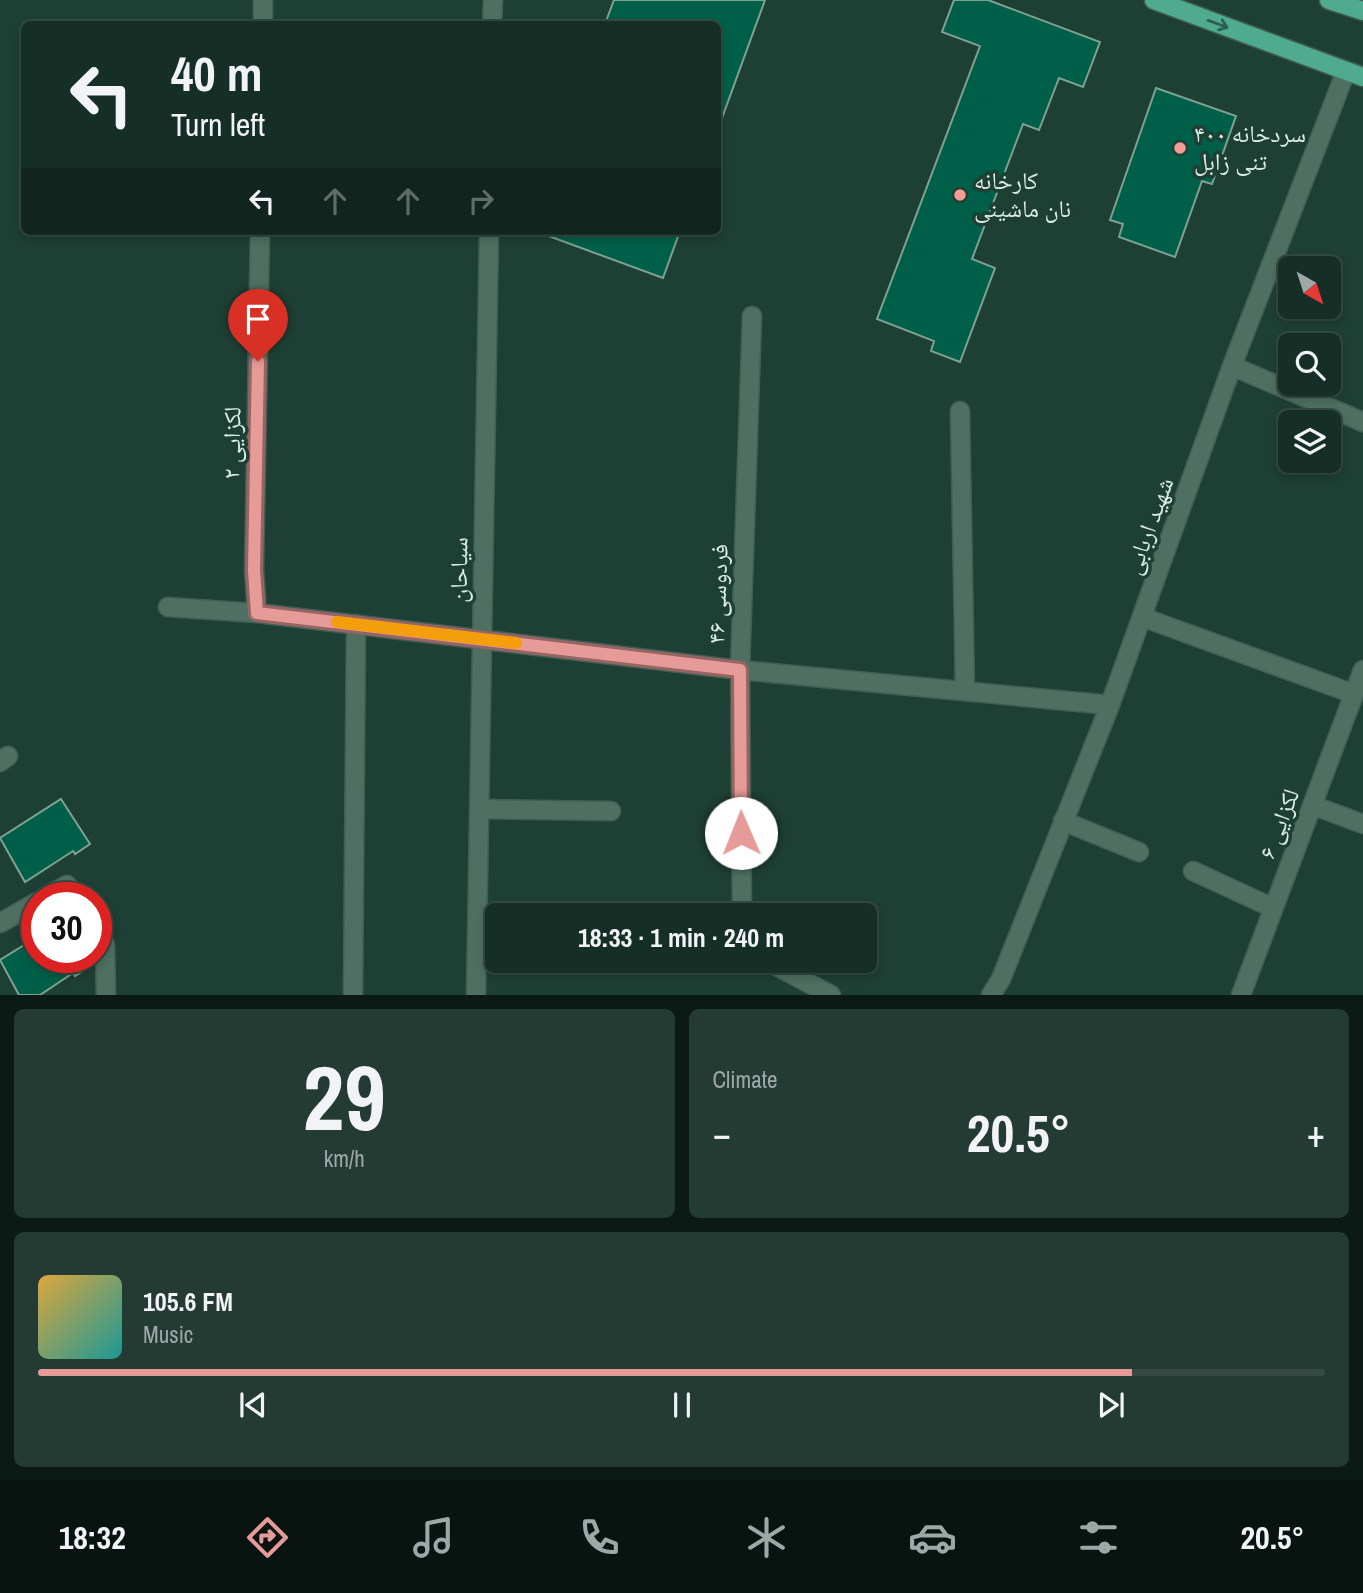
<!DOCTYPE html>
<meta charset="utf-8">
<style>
body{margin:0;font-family:"Archivo Narrow","Noto Naskh Arabic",sans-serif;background:#233b32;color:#f1f3f6;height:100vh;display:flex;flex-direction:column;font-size:26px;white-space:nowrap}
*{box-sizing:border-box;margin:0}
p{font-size:23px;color:#9ea9a7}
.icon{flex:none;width:38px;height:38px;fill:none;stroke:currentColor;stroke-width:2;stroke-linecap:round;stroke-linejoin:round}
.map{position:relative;height:995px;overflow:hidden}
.sheet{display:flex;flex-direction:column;gap:14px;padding:14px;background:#0c1a15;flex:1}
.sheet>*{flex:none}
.top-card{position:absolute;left:21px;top:21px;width:700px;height:214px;border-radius:10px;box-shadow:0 4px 10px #0003,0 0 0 2px #354a43;background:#162f26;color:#f1f3f6;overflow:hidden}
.needle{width:46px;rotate:141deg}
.fabs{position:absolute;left:1278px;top:256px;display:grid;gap:14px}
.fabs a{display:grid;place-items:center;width:63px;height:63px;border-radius:10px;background:#162f26;box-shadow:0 4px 10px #0003,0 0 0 2px #354a43;font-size:35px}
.speed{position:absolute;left:21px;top:882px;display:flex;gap:14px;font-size:35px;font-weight:700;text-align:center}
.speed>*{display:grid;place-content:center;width:91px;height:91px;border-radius:50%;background:#162f26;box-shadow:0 4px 10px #0003,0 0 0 2px #354a43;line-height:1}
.speed .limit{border:10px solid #d22;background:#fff;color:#111}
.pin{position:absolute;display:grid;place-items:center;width:60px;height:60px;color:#fff;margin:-72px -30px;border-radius:50% 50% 50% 0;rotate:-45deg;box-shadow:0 0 7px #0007}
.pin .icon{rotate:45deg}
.me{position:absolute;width:77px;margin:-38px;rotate:359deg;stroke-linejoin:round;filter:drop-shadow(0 0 5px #0008)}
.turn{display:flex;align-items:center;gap:24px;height:147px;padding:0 35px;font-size:32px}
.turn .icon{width:91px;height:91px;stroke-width:2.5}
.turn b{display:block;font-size:49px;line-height:60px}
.lanes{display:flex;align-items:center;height:66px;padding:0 35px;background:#0003;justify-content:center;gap:35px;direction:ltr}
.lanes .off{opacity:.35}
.big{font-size:52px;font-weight:700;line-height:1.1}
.sheet .widget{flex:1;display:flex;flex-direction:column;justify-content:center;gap:10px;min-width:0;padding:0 24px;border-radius:10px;background:#233b32}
.sheet .dial{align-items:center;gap:0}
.dial b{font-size:91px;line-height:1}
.song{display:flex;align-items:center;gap:21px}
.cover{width:84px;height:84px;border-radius:10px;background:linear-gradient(135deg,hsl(40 70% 55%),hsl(180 70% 35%))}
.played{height:7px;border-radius:4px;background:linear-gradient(90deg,#e69b98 85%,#354a43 85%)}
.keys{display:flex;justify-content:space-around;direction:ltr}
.heat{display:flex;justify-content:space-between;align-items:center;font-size:38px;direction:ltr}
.sheet .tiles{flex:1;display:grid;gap:14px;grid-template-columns:1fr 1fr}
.widget:last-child{grid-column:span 2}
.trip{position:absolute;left:485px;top:903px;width:392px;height:70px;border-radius:10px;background:#162f26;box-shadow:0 4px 10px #0003,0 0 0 2px #354a43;font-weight:700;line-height:70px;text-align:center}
.tab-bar{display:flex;height:112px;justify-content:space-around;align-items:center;background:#09130f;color:#9ea9a7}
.tab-bar .icon{width:49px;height:49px}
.tab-bar .selected{color:#e69b98}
.tab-bar b{font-size:32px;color:#f1f3f6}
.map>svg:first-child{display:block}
.building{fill:#005f48;stroke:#7ea193;stroke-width:2}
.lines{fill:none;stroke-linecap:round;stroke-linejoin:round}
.minor-casing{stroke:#405d53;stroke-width:21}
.major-casing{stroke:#405d53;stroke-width:21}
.minor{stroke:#4e6f62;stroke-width:18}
.major{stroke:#4fab8e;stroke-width:18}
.oneway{stroke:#2d5f4e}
.route-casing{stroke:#966563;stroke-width:18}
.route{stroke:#e69b98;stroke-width:12}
.slow{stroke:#f59e0b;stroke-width:12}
.poi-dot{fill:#f59c96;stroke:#1e3f33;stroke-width:2.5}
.labels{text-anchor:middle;stroke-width:7;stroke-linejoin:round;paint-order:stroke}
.poi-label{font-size:24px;fill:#daece4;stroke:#1e3f33;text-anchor:start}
.street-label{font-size:24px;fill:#daece4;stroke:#1e3f33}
</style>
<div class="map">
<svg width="1363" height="995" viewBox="0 0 1363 995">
<rect width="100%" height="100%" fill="#1e3f33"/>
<path class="building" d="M 614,0 L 765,0 L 718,129 L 718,24 L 605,24 Z
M 954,0 L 988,0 L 1100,42 L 1083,87 L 1059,78 L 1039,130 L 1023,124 L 972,259 L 995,268 L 960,362 L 931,351 L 934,341 L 877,319 L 980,46 L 942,32 Z
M 1156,88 L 1236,116 L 1212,184 L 1202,181 L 1175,257 L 1119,237 L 1123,224 L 1110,220 Z
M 535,231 L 680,231 L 663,278 Z
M 61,799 L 90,844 L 75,854 L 73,851 L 25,882 L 0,838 Z
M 37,937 L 37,957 L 84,957 L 90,966 L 75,976 L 73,973 L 40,995 L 19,995 L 0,960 Z"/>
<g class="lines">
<g class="minor-casing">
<path id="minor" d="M 263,24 L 263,0
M 492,24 L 493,0
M 1232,366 L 1363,422
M 960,411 L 965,691
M 168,607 L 257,613 L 740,670 L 1110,705
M 257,613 L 254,570 L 260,231
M 1142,617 L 1354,694
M 0,762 L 8,756
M 1312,805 L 1363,824
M 479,809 L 611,811
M 1063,821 L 1139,852
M 1193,871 L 1273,908
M 44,898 L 67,885 L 76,898
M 742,915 L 740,670 L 752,316
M 0,923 L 37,902
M 96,929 L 105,945 L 106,995
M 767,961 L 831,995
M 353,995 L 356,624
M 476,995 L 489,231
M 991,995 L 1001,979 L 1110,705 L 1232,366 L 1346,71
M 1241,995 L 1363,670"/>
</g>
<g class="major-casing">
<path id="major" d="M 1154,0 L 1363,77
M 1329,0 L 1363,11"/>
</g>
<use href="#minor" class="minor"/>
<use href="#major" class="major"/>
</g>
<defs><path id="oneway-shaft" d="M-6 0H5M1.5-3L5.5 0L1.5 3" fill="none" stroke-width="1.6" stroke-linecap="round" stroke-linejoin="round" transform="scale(1.75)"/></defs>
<use class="oneway" href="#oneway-shaft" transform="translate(1218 24) rotate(20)"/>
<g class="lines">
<g class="route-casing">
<path id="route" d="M 258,361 L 254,570 L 257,613 L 740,670 L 741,833"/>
</g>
<use href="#route" class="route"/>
<path class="slow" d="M 337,622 L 516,643"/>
</g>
<g class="poi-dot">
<circle cx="1180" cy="148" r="7"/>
<circle cx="960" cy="195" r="7"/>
</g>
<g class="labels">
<g class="poi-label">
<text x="1194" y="142">سردخانه ۴۰۰<tspan x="1194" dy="28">تنی زابل</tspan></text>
<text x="974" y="189">کارخانه<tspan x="974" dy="28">نان ماشینی</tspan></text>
</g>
<g class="street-label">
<text transform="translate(232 443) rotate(-89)" y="8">لکزایی ۲</text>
<text transform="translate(1149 526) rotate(-70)" y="8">شهید اربابی</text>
<text transform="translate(459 570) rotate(-89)" y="8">سیاحان</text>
<text transform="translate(718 594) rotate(-88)" y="8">فردوسی ۴۶</text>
<text transform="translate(1279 824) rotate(-69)" y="8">لکزایی ۶</text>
</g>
</g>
</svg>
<div class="fabs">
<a><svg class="needle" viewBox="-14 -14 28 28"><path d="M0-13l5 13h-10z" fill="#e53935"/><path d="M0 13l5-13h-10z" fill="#9ea9a7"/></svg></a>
<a><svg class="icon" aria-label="search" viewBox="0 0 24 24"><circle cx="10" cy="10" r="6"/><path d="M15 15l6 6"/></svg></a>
<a><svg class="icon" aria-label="layers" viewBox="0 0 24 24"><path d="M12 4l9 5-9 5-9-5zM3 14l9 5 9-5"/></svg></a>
</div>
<div class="speed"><div class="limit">30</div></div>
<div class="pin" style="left:258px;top:361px;background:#d93025"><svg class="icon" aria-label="arrive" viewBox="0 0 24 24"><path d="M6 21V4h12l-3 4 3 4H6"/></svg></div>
<svg class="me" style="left:741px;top:833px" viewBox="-20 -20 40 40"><circle r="19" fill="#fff"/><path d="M0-13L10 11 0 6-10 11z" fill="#e69b98"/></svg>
<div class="trip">18:33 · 1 min · 240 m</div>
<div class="top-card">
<div class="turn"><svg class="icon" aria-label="left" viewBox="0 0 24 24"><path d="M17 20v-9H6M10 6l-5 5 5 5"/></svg><div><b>40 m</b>Turn left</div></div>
<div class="lanes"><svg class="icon" aria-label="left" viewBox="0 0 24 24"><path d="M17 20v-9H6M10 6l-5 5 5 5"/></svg><svg class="icon off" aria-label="ahead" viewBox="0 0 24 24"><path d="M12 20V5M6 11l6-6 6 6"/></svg><svg class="icon off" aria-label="ahead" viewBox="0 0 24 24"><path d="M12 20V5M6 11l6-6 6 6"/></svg><svg class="icon off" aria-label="right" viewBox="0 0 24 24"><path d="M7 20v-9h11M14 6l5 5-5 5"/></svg></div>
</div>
</div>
<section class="sheet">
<div class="tiles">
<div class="widget dial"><b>29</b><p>km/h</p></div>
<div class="widget"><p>Climate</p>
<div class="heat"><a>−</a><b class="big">20.5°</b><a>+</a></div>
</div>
<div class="widget">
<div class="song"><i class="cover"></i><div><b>105.6 FM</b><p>Music</p></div></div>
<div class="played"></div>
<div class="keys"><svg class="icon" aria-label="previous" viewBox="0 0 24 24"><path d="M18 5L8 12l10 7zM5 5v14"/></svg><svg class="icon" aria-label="pause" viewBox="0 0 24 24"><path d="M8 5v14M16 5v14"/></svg><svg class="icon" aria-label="next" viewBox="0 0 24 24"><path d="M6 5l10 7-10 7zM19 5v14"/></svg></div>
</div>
</div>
</section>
<nav class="tab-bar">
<b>18:32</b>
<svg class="icon selected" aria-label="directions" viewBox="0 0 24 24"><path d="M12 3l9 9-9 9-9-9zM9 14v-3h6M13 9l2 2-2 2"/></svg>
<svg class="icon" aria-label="music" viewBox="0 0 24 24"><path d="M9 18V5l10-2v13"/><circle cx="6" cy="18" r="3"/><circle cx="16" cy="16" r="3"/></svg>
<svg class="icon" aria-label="phone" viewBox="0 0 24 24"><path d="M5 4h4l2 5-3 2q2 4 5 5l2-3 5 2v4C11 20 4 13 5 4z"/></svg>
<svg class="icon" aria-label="climate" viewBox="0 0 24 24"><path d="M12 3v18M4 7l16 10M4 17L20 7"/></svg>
<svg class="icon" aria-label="car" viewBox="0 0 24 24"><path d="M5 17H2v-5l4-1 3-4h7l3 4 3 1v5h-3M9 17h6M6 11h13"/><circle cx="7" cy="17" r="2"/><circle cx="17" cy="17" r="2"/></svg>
<svg class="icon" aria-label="filters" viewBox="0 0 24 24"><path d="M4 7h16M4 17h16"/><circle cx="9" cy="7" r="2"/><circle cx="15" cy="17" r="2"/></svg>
<b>20.5°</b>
</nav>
